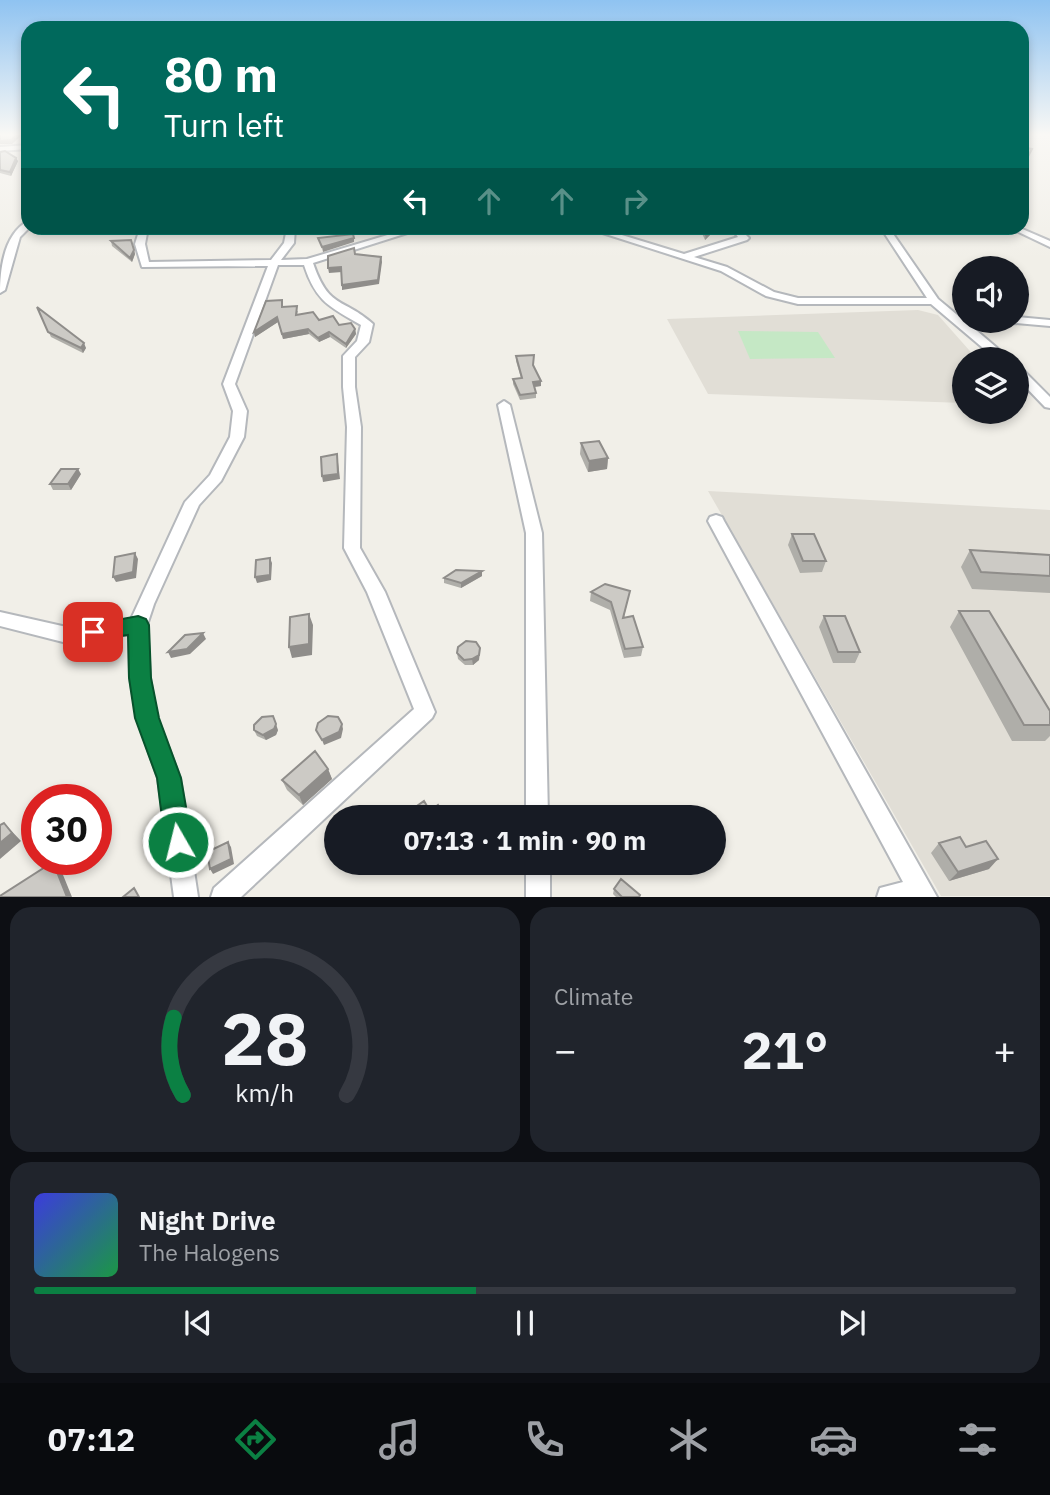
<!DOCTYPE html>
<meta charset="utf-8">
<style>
body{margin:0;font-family:"IBM Plex Sans",sans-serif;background:#20242c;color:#f1f3f6;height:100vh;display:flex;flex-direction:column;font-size:26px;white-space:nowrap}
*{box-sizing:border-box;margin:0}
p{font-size:23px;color:#9ea1a6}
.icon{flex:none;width:38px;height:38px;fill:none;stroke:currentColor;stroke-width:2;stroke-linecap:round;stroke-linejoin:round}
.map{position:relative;height:897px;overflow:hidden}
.details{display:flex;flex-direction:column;gap:10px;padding:10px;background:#0d0f14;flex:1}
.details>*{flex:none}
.hud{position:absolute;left:21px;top:21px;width:1008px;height:214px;border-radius:21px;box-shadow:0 4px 10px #0003;background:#00695c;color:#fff;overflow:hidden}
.tools{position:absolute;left:952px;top:256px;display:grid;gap:14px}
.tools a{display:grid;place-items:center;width:77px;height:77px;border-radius:50%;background:#171b24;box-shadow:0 4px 10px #0003;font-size:35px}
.speed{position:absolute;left:21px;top:784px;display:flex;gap:14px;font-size:35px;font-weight:700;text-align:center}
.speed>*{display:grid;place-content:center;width:91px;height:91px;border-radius:50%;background:#171b24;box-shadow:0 4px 10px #0003;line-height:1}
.speed .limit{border:10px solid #d22;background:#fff;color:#111}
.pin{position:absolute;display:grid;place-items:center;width:60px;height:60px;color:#fff;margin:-30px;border-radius:14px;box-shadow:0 4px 10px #0006}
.me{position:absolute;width:77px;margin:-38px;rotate:352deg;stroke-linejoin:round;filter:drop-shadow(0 0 5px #0008)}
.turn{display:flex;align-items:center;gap:24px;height:147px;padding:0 28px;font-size:32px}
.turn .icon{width:91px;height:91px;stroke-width:2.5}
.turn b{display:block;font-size:49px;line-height:60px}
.lanes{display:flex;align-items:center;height:66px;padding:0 28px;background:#0003;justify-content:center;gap:35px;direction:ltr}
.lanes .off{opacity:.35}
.big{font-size:52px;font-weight:700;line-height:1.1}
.details .tile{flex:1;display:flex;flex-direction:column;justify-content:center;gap:10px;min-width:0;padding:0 24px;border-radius:21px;background:#20242c}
.details .dial{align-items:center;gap:0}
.dial svg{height:182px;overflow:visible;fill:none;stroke:#363941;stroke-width:7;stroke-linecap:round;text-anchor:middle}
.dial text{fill:#f1f3f6;stroke:none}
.song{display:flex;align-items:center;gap:21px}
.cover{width:84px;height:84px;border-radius:10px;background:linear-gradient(135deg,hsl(240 70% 55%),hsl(140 70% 35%))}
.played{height:7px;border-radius:4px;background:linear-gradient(90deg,#0b8043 45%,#363941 45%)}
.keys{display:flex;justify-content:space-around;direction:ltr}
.heat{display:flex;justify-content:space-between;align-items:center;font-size:38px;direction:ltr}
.details .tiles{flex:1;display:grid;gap:10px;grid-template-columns:1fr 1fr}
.tile:last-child{grid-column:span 2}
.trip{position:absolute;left:324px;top:805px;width:402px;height:70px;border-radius:35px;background:#171b24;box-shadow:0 4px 10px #0003;font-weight:700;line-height:70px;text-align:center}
.menu{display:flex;height:112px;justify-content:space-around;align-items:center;background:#090b0e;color:#9ea1a6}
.menu .icon{width:49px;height:49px}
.menu .current{color:#0b8043}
.menu b{font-size:32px;color:#f1f3f6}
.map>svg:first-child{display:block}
.education{fill:#e1ded6}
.green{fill:#c5e8c5}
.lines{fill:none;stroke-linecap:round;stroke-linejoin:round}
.street-casing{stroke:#b5b8bc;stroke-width:4}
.street{fill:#fff;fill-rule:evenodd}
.wall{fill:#afaea9}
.shaded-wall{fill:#8f8d8a}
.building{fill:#cccac5;stroke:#8f8d8a;stroke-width:2}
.route{fill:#0b8043;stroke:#07532c;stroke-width:2}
</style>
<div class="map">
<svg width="1050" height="897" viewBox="0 0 1050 897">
<rect width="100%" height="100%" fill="#f1efe8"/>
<path class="education" d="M 918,310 L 938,315 L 977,359 L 964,359 L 964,403 L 708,394 L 667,319 Z
M 708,491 L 1050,510 L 1050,896 L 941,896 Z"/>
<path class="green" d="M 738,331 L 818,332 L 835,358 L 750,359 Z"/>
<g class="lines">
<g class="street-casing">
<path id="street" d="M 28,145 L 28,149 L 0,151 L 0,147 Z
M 28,221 L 29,228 L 20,237 L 5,290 L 0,293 C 0,269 4,234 28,221 Z
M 140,228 L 148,228 L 145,244 L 149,262 L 271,260 L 284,243 L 287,228 L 295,228 L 294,243 L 281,260 L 307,259 L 411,228 L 423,228 L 313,263 C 329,310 343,297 373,324 L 369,342 L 355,357 L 355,387 L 361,427 L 360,548 L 385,592 L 435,712 L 432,718 L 241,897 L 211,897 L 214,888 L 414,709 L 367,592 L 344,548 L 347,427 L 343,387 L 343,356 L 357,341 L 361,325 C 330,307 316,302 304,265 L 278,265 L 235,384 L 247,411 L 244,437 L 221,481 L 199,505 L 154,604 L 147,625 L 150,678 L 157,718 L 180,778 L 198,897 L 174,897 L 158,778 L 137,718 L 130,678 L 129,634 L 71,644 L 0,626 L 0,612 L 71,628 L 131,619 L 185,502 L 210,475 L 230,437 L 233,411 L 223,384 L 268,266 L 142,267 L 135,244 Z
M 587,228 L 599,228 L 684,254 L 738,237 L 731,228 L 739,228 L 749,238 L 747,240 L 694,257 L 727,267 L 774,292 L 798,298 L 927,298 L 881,228 L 889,228 L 938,299 L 962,319 L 1017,320 L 1017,317 L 1050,320 L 1050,326 L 1015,323 L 970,325 L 1010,359 L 996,359 L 931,304 L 798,304 L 766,296 L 721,271 Z
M 1010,228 L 1020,228 L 1050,241 L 1050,247 Z
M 1017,367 L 1021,368 L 1050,397 L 1050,408 L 1045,407 L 1017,378 Z
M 504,401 L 510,405 L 542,533 L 548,817 L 526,817 L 526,533 L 498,405 Z
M 716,515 L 722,517 L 724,521 L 937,897 L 877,897 L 880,888 L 903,882 L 708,521 L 710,517 Z
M 526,863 L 550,863 L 550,897 L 526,897 Z"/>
</g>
<use href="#street" class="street"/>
</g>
<path class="wall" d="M 0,152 L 18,161 L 11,176 L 0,173 Z
M 698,228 L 716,228 L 715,230 L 705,240 L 700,229 Z
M 131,240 L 135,254 L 132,262 L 112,246 L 111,241 Z
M 283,305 L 283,307 L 298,311 L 297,315 L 355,329 L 356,334 L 346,348 L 330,337 L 319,342 L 309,334 L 283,339 L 278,322 L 255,337 L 254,332 Z
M 37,307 L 86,348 L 83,353 L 51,337 Z
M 534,355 L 533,366 L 541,386 L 534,387 L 536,393 L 536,398 L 520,400 L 513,384 L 513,379 L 521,378 L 516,361 L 516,356 Z
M 581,443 L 608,458 L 607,469 L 588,472 L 580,454 Z
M 81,474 L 71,490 L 53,490 L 50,484 Z
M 792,534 L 826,561 L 822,572 L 800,573 L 788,545 Z
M 970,550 L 1050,555 L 1050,593 L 972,589 L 961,567 Z
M 482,576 L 461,588 L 444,583 L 444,578 Z
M 630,591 L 624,617 L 643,647 L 641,656 L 624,658 L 610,610 L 590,601 L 591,592 Z
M 959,611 L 1050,711 L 1050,736 L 1045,741 L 1012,741 L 950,627 Z
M 824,616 L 860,652 L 855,663 L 833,663 L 819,627 Z
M 480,648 L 479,660 L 473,665 L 465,665 L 458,659 L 457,653 Z
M 254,730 L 278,730 L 276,735 L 266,740 L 257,736 Z
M 328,769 L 332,779 L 303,805 L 287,790 L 282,780 Z
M 939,843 L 966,847 L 989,869 L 949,881 L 931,853 Z
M 614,889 L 640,895 L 639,897 L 616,897 L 613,894 Z"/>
<path class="shaded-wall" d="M 18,134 L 23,134 L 12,144 L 0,144 L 0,141 Z
M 16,158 L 18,161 L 11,176 L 10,172 Z
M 715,228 L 716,228 L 715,230 L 705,240 L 706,235 Z
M 354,238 L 354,242 L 323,252 L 322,247 Z
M 134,250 L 135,254 L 132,262 L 130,258 Z
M 381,257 L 382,262 L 379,284 L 342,290 L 342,285 Z
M 341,267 L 342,272 L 329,273 L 328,268 Z
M 277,317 L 278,322 L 255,337 L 254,332 Z
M 308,329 L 309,334 L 283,339 L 282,334 Z
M 355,329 L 356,334 L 346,348 L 346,344 Z
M 329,332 L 330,337 L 319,342 L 318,338 Z
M 84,343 L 86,348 L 83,353 L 81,348 Z
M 541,381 L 541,386 L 533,387 L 533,382 Z
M 337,454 L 340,479 L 323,482 L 322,476 Z
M 608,458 L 607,469 L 588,472 L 589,461 Z
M 78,469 L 81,474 L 71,490 L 68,484 Z
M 135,553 L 138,559 L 136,578 L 116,582 L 113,577 Z
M 270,558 L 272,563 L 271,580 L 257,583 L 255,577 Z
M 482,571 L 482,576 L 461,588 L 461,583 Z
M 309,614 L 313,625 L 312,655 L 292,658 L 289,647 Z
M 203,633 L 206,639 L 190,654 L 171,658 L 168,652 Z
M 480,648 L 479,660 L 473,665 L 472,659 Z
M 276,724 L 278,730 L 276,735 L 266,740 L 263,735 Z
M 342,724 L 343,729 L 341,738 L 324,745 L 322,740 Z
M 328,769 L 332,779 L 303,805 L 299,795 Z
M 4,823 L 21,841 L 0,859 L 0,843 Z
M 228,842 L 231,847 L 234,864 L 213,874 L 210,869 Z
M 998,859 L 989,869 L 949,881 L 958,872 Z
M 53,862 L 61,870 L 72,897 L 67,897 Z"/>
<path class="building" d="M 0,134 L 18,134 L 11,140 L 0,141 Z
M 1022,147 L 1032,149 L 1025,162 L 1022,162 Z
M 5,151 L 16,158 L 10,172 L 0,170 L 0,152 Z
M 702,228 L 715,228 L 706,235 Z
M 353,234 L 354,238 L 322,247 L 318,238 Z
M 131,240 L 134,250 L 130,258 L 111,241 Z
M 354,248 L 355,254 L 381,257 L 378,280 L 342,285 L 341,267 L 328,268 L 328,256 Z
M 282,300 L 282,307 L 297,306 L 296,315 L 313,312 L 319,320 L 333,316 L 339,325 L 351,323 L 355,329 L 346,344 L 329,332 L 318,338 L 308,329 L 282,334 L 277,317 L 254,332 L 266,301 Z
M 37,307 L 84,343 L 81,348 L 48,332 Z
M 534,355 L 533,365 L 541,381 L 533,382 L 536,393 L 520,395 L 513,379 L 522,378 L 516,356 Z
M 599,441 L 608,458 L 589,461 L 581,443 Z
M 337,454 L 338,474 L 322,476 L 321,457 Z
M 61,469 L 78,469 L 68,484 L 50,484 Z
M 792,534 L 814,534 L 826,561 L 803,561 Z
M 970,550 L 1050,555 L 1050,576 L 981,572 Z
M 135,553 L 133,572 L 113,577 L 115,557 Z
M 270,558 L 270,575 L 255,577 L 256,560 Z
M 456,570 L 482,571 L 461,583 L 444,578 Z
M 605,584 L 630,591 L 623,618 L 633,616 L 643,647 L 625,649 L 611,602 L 591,592 Z
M 959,611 L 989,611 L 1050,711 L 1050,725 L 1024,725 Z
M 309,614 L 309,644 L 289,647 L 290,617 Z
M 824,616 L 845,616 L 860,652 L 838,652 Z
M 203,633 L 187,649 L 168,652 L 185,635 Z
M 466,641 L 476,642 L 480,648 L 479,655 L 472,659 L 464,660 L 457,653 L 458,647 Z
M 273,716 L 276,724 L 274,729 L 263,735 L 254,730 L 254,725 L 262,717 Z
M 328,716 L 338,717 L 342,724 L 339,732 L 322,740 L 316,730 L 318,723 Z
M 315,751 L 328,769 L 299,795 L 282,780 Z
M 424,801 L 430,811 L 438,805 L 446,817 L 409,817 L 407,813 Z
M 4,823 L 12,833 L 0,843 L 0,825 Z
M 960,837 L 966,847 L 986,841 L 998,859 L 958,872 L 939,843 Z
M 228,842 L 231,859 L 210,869 L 207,852 Z
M 53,862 L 67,897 L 0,897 L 0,896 Z
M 621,879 L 640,895 L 639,897 L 622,897 L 614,889 Z
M 134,888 L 139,897 L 123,897 Z"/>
<linearGradient id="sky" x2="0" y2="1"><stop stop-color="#8fc3f1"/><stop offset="0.52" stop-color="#f9f8f5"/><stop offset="1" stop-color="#f9f8f5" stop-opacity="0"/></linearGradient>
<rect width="1050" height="259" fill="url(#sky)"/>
<path class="route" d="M 138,616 L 146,619 L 149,625 L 151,678 L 159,718 L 181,778 L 192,842 L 188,852 L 178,856 L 169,852 L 165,842 L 157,778 L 135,718 L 129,678 L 128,635 L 93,640 L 86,638 L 83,632 L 86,626 Z"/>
</svg>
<div class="tools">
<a><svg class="icon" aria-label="sound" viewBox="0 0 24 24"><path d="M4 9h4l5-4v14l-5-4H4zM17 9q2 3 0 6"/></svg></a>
<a><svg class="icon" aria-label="layers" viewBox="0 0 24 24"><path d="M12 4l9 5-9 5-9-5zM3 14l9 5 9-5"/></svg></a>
</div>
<div class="speed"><div class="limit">30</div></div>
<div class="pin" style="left:93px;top:632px;background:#d93025"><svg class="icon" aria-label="arrive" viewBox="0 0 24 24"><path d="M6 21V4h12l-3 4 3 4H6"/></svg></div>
<svg class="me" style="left:178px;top:842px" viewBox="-20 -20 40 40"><circle r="17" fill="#0b8043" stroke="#fff" stroke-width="3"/><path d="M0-11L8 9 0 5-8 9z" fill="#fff"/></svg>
<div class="trip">07:13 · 1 min · 90 m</div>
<div class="hud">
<div class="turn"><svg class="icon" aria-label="left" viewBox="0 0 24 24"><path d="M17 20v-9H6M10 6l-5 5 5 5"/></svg><div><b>80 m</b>Turn left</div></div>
<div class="lanes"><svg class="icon" aria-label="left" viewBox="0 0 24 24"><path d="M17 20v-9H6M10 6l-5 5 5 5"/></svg><svg class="icon off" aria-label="ahead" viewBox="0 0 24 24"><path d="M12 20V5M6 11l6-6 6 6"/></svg><svg class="icon off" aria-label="ahead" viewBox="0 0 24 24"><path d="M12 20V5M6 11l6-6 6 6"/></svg><svg class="icon off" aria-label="right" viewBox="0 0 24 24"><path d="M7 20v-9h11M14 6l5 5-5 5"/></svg></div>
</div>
</div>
<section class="details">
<div class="tiles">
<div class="tile dial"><svg viewBox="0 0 100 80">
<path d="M14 69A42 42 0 1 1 86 69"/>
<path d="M14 69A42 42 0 0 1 10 35" stroke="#0b8043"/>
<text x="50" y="56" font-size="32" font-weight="700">28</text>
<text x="50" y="72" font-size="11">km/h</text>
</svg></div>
<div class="tile"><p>Climate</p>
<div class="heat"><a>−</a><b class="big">21°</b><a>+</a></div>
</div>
<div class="tile">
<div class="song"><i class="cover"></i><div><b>Night Drive</b><p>The Halogens</p></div></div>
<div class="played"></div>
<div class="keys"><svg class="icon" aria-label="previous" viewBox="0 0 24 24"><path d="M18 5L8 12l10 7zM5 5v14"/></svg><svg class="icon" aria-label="pause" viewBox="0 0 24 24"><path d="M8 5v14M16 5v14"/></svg><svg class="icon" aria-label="next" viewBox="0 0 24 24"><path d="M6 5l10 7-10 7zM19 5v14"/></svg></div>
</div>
</div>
</section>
<nav class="menu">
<b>07:12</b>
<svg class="icon current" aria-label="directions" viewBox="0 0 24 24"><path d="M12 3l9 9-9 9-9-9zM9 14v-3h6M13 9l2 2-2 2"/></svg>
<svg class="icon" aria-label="music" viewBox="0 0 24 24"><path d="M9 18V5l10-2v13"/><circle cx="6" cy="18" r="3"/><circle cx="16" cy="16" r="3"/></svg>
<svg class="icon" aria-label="phone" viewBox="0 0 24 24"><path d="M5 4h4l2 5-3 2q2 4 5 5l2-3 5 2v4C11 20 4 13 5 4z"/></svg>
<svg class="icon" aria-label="climate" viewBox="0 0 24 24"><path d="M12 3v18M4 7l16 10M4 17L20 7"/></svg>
<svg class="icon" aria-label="car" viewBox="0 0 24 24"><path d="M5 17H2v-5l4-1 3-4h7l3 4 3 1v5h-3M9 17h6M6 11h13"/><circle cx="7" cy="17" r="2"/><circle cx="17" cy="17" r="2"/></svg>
<svg class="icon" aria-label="filters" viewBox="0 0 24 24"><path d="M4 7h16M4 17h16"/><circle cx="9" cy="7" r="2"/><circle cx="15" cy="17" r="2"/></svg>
</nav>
